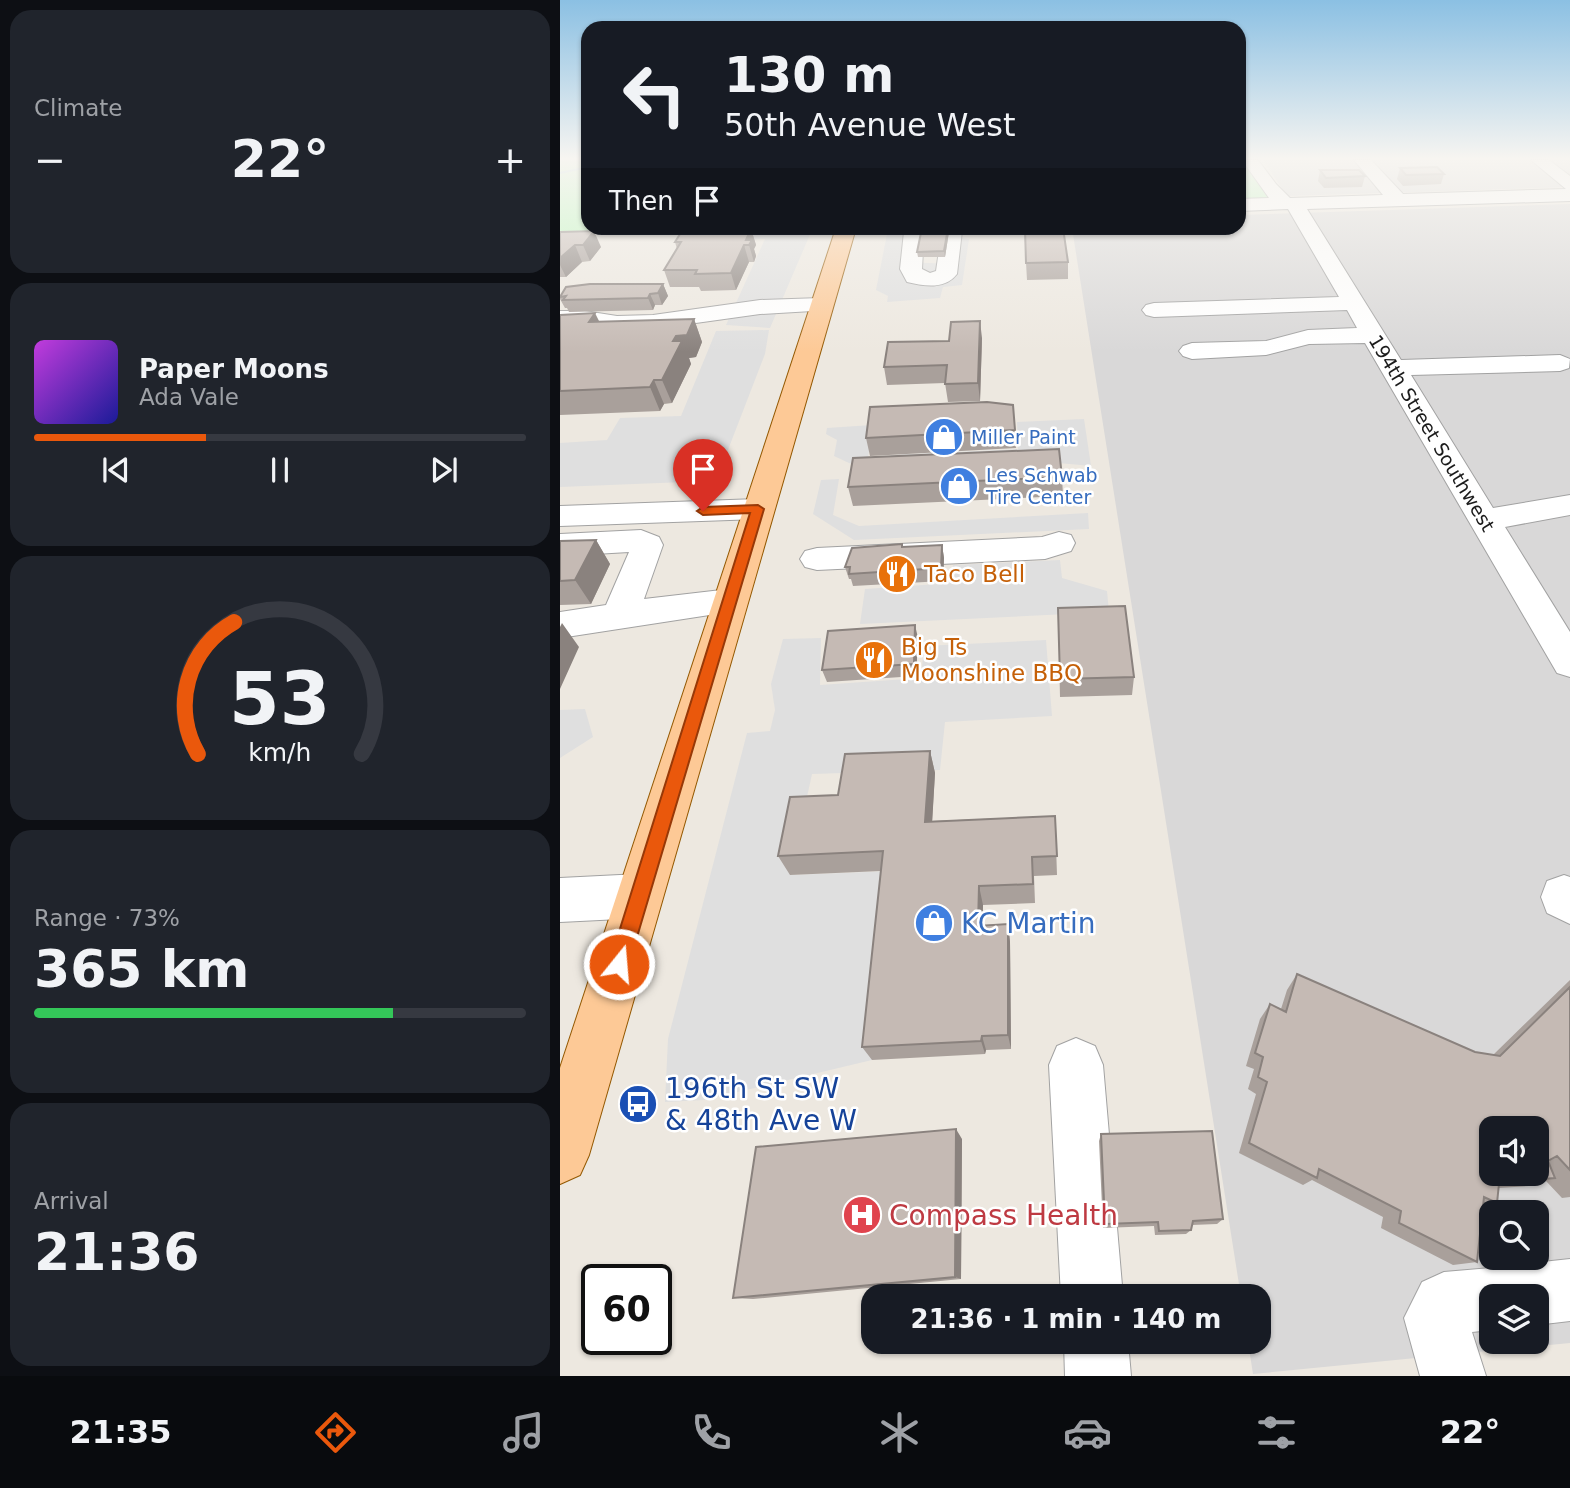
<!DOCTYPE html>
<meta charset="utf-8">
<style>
body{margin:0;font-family:"DejaVu Sans",sans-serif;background:#20242c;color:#f1f3f6;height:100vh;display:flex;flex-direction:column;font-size:26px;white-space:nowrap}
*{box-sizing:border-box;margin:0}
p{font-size:23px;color:#9ea1a6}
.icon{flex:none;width:38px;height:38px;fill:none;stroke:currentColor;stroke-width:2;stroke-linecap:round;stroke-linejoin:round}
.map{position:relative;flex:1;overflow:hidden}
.sheet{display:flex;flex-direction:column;gap:10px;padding:10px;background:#0d0f14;width:560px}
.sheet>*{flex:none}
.hud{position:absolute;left:21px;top:21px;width:665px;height:214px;border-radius:21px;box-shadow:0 2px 5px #0004;background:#171b24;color:#f1f3f6;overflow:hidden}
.fabs{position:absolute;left:919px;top:1116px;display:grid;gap:14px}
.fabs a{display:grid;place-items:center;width:70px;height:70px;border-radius:14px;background:#171b24;box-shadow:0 2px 5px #0004;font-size:35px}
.speed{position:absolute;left:21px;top:1264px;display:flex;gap:14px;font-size:35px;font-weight:700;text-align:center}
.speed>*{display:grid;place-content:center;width:91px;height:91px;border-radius:50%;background:#171b24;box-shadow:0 2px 5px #0004;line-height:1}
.speed .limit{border:4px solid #111;border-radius:10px;background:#fff;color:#111}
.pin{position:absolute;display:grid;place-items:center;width:60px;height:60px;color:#fff;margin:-72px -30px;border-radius:50% 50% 50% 0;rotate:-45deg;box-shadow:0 0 7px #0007}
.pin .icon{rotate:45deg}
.me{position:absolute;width:77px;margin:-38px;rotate:17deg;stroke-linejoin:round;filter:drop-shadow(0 0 5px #0008)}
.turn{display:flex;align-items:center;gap:24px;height:147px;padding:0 28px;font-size:32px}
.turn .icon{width:91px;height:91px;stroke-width:2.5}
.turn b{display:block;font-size:49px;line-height:60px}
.then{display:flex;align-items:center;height:66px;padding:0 28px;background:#0003;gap:14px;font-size:26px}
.big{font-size:52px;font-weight:800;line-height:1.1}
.sheet .tile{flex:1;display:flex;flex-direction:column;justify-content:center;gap:10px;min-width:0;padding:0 24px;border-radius:21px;background:#20242c}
.sheet .dial{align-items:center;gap:0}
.dial svg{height:182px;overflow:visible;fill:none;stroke:#363941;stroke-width:7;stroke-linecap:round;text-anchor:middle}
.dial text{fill:#f1f3f6;stroke:none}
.song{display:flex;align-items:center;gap:21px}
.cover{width:84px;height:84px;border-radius:10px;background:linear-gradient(135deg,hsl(290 70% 55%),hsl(240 70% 35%))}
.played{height:7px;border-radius:4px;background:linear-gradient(90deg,#ea580c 35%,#363941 35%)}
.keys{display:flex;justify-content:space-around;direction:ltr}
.heat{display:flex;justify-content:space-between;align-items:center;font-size:38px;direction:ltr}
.charge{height:10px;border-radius:5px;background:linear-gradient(90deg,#34c759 73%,#363941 0)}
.trip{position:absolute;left:301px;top:1284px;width:410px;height:70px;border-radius:21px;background:#171b24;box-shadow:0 2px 5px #0004;font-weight:800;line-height:70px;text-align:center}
.tab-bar{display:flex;height:112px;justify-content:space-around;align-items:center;background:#090b0e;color:#9ea1a6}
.tab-bar .icon{width:49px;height:49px}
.tab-bar .selected{color:#ea580c}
.tab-bar b{font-size:32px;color:#f1f3f6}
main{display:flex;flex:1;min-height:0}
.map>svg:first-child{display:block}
.residential{fill:#d9d8d8;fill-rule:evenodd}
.park{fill:#bbf9bc}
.parking{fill:#dfdfdf}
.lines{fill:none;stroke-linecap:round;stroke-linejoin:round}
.stream{fill:#a0d2dc;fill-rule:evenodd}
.minor-casing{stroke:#a2a2a2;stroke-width:2}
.major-casing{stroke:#935800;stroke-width:2}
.minor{fill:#fff;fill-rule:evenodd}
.major{fill:#fdc996;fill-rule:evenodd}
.wall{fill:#a9a09b;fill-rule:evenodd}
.shaded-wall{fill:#8a827e}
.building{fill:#c5bab4;stroke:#8a827e;stroke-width:2}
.route{fill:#ea580c;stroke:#983908;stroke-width:2}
.labels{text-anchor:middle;stroke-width:5;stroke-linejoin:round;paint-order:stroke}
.far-street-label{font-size:19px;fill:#1b1b1b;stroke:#fff}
.far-shop-label{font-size:19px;fill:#366cbe;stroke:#fff;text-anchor:start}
.food-label{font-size:23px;fill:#c56008;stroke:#fff;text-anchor:start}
.near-shop-label{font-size:28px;fill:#366cbe;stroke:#fff;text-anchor:start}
.near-transit-label{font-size:28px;fill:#164399;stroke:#fff;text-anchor:start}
.near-health-label{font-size:28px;fill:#be3a42;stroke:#fff;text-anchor:start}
</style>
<main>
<section class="sheet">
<div class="tile"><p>Climate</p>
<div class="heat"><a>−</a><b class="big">22°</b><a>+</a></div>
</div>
<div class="tile">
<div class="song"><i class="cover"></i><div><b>Paper Moons</b><p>Ada Vale</p></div></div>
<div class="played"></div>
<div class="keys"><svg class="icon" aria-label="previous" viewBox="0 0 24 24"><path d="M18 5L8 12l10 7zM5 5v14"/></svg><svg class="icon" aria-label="pause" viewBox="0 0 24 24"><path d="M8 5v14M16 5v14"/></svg><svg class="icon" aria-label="next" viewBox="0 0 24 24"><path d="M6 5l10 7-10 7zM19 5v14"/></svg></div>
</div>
<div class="tile dial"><svg viewBox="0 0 100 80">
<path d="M14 69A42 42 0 1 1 86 69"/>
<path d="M14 69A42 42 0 0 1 30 11" stroke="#ea580c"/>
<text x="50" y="56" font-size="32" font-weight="700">53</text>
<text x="50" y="72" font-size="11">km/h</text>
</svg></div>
<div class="tile"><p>Range · 73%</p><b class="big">365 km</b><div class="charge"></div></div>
<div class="tile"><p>Arrival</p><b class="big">21:36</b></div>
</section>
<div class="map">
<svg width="1010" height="1376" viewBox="0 0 1010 1376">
<rect width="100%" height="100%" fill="#ede8e0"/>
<path class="residential" d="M 703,160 L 1010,160 L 1010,187 L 727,196 Z
M 1010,204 L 1010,1343 L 693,1374 L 688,1342 L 698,1342 L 698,1297 L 681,1297 L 512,228 L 679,228 L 679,215 ZM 931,1129 L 976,1129 L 976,1174 L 931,1174 ZM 931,1213 L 976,1213 L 976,1258 L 931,1258 ZM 931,1297 L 976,1297 L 976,1342 L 931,1342 Z"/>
<path class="park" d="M 0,160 L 28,160 L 28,228 L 109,228 L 0,236 Z
M 679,160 L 688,160 L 713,200 L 679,201 Z"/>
<path class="parking" d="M 237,228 L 236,232 L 251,232 L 210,328 L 166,325 L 205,239 L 122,242 L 128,231 Z
M 344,232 L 340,262 L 396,264 L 402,238 L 409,239 L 402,285 L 383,287 L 380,298 L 327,302 L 328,296 L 316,290 L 327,234 Z
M 209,330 L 205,354 L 161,468 L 130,469 L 124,482 L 0,487 L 0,443 L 47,440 L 60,418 L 121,416 L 156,331 Z
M 524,419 L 531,466 L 477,461 L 304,470 L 274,456 L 277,440 L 266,434 L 267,428 L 312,425 L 308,459 L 331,458 L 331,455 L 458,449 L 457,422 Z
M 279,479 L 273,515 L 299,526 L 528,513 L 529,529 L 294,540 L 253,514 L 261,480 Z
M 500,560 L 502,578 L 547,591 L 549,612 L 300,624 L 305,589 L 392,583 L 393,565 Z
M 261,638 L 260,685 L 361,678 L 364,646 L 486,640 L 492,716 L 385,722 L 380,770 L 252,774 L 230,875 L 331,871 L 312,1060 L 144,1100 L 105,1102 L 108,1039 L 187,733 L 210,731 L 215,710 L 211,684 L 223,639 Z
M 25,709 L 33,737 L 0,758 L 0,710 Z"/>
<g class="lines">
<path class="stream" d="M 28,166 L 28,168 L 0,174 L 0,172 Z"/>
<g class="minor-casing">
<path id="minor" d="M 682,160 L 698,160 L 716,184 L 730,198 L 823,195 L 794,160 L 811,160 L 843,194 L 1006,189 L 971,160 L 989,160 L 1010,176 L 1010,201 L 747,209 L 841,360 L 1000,355 L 1010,359 L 1009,368 L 1000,371 L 851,375 L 933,508 L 1010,495 L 1010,515 L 945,527 L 1010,632 L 1010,677 L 997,673 L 805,343 L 749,344 L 706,355 L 632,359 L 623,356 L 619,351 L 623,346 L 632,343 L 706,341 L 748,330 L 797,328 L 787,310 L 594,317 L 586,315 L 582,310 L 586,305 L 594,303 L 779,297 L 728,209 L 679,211 L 679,199 L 709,198 Z
M 347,228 L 361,228 L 364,232 L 362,269 L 370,273 L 376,271 L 382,231 L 384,228 L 400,228 L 402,231 L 397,274 C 385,290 364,286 347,282 L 340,269 L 344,232 Z
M 261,298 L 269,300 L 273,305 L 269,310 L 200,314 L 93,329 L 57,330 L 25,325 L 0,325 L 0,311 L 25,311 L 57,316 L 93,315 L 200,300 Z
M 198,499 L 209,502 L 214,509 L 209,516 L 198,519 L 0,526 L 0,506 Z
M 81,530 L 99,537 L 103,545 L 84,599 L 170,589 L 182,592 L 188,601 L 182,610 L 0,638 L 0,612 L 46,605 L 69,552 L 0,556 L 0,534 Z
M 499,532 L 511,535 L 515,543 L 511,551 L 485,559 L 257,570 L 245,567 L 240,559 L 245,551 L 257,548 L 482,537 Z
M 80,874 L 97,880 L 103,896 L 97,912 L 80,918 L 0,922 L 0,878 Z
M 1004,875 L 1010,877 L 1010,924 L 987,913 L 981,897 L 987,881 Z
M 516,1038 L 535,1046 L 543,1065 L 563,1297 L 501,1297 L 489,1065 L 497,1046 Z
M 1010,1259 L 1010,1321 L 976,1325 L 976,1297 L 931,1297 L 931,1330 L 912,1332 L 926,1376 L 860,1376 L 844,1318 L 862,1282 L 884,1272 L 931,1268 L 937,1270 L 947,1266 Z
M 504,1342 L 568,1342 L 571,1376 L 505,1376 Z"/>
</g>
<g class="major-casing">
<path id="major" d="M 276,228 L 296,228 L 29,1155 L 20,1175 L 0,1184 L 0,1068 Z"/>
</g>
<use href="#minor" class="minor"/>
<use href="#major" class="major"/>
</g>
<path class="wall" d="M 840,168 L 884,174 L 881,184 L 843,186 L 837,179 Z
M 760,170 L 805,176 L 802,187 L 764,188 L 758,181 Z
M 388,228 L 389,232 L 385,257 L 358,257 L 357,252 Z
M 464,228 L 508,262 L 508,279 L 467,280 Z
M 191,229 L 196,245 L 194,249 L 196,256 L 194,262 L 189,262 L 176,290 L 141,291 L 139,287 L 110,287 L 104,270 L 117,249 L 115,242 Z
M 0,232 L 41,247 L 30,261 L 22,262 L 6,277 L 0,277 Z
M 103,284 L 108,296 L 102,305 L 95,305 L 93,310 L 9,312 L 7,308 L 5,308 L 0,299 L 0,295 Z
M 0,315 L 39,322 L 134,319 L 142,342 L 136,357 L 129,358 L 131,364 L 112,403 L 104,404 L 100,411 L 0,415 Z
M 422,338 L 420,401 L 388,402 L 385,383 L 327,385 L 324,367 L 389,341 Z
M 455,430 L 456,448 L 310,456 L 306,438 Z
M 502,477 L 503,496 L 293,506 L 288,487 Z
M 36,540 L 50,564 L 31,604 L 0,605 L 0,541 Z
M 342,544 L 343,547 L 382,545 L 384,558 L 383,581 L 293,586 L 291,579 L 289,579 L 285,567 Z
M 498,608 L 574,677 L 572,695 L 500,697 Z
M 358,638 L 356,676 L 267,682 L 262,670 Z
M 370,751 L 375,773 L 372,821 L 495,816 L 497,875 L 474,876 L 475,903 L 423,905 L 422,925 L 448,924 L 450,942 L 451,1049 L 426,1050 L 425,1054 L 312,1060 L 302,1047 L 321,871 L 230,875 L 218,856 L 278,795 Z
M 737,974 L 915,1052 L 933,1055 L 1010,980 L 1010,1197 L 1002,1198 L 986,1181 L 969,1186 L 938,1188 L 937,1203 L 923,1207 L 917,1262 L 893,1265 L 821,1228 L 823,1217 L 752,1180 L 743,1185 L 679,1153 L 696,1094 L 688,1089 L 694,1069 L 686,1066 L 700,1019 L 710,1004 L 721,1009 L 727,990 ZM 931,1129 L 976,1174 L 931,1174 Z
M 541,1134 L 663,1219 L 657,1224 L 632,1225 L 631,1230 L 626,1234 L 595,1235 L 594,1226 L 543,1228 L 539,1141 Z
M 402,1139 L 401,1279 L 193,1299 L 173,1298 Z"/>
<path class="shaded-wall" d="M 388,228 L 389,232 L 385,257 L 384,251 Z
M 191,229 L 196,245 L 194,249 L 196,256 L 194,262 L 189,245 L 186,240 Z
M 34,231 L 41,247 L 30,261 L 23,245 Z
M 15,245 L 22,262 L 6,277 L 0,265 L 0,258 Z
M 184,245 L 189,262 L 176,290 L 171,273 Z
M 103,284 L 108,296 L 102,305 L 98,293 Z
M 90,294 L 95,305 L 93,310 L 88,298 Z
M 35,313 L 46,335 L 29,322 Z
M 134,319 L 142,342 L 136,357 L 129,358 L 131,364 L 112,403 L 102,380 L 113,341 L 116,336 Z
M 420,321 L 422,338 L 420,401 L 418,383 Z
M 94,380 L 104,404 L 100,411 L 90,387 Z
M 36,540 L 50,564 L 31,604 L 15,580 Z
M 382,545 L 384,558 L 383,581 L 381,568 Z
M 2,623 L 19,647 L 0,689 L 0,627 Z
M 355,625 L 358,638 L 356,676 L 354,664 Z
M 370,751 L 375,773 L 371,842 L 365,822 Z
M 419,886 L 423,905 L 422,943 L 418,926 Z
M 448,924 L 450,942 L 451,1049 L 448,1035 Z
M 422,1036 L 426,1050 L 425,1054 L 421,1041 Z
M 396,1129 L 402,1139 L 401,1279 L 395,1277 Z"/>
<path class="building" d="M 877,167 L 884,174 L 846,175 L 840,168 Z
M 760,170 L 799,170 L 805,176 L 766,178 Z
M 362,228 L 388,228 L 384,251 L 357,252 Z
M 465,228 L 503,228 L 508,262 L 466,263 Z
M 191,229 L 186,240 L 192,240 L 189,245 L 184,245 L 171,273 L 135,274 L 137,270 L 104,270 L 121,242 L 115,242 L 122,231 Z
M 34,231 L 23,245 L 15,245 L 0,258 L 0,232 Z
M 30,284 L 103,284 L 98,293 L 90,294 L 88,298 L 3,300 L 6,296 L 0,297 L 6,287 Z
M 35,313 L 29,322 L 134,319 L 127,335 L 116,336 L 113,341 L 122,341 L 102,380 L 94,380 L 90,387 L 0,391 L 0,315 Z
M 420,321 L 418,383 L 385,384 L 387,365 L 324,367 L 328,342 L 389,341 L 391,322 Z
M 427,402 L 453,405 L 455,430 L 306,438 L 310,407 Z
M 499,449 L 502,477 L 288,487 L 293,458 Z
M 36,540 L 15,580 L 0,581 L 0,541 Z
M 342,544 L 342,547 L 382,545 L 381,568 L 289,574 L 290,567 L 285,567 L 292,548 Z
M 565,606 L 574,677 L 500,679 L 498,608 Z
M 355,625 L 354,664 L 262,670 L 268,631 Z
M 370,751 L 365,822 L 495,816 L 497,856 L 472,857 L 473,884 L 419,886 L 418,926 L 448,924 L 448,1035 L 422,1036 L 421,1041 L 302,1047 L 323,851 L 218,856 L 230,797 L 278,795 L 285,754 Z
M 737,974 L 915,1052 L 940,1056 L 1010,987 L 1010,1170 L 997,1156 L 988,1161 L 995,1178 L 959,1181 L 956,1174 L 976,1174 L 976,1129 L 931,1129 L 931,1174 L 940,1174 L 937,1203 L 924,1197 L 917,1262 L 839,1223 L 841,1211 L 759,1169 L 757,1178 L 689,1143 L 707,1082 L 698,1077 L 703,1057 L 695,1053 L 710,1004 L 726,1012 Z
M 396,1129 L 395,1277 L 173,1298 L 196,1147 Z
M 652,1131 L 663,1219 L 633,1221 L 631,1230 L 599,1231 L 598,1222 L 545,1224 L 541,1134 Z"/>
<linearGradient id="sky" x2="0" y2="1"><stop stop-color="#8bc0e3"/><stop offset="0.45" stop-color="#f7f5f1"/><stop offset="1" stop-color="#f7f5f1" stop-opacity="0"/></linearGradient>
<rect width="1010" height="352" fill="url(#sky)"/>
<path class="route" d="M 198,505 L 204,509 L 69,964 L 66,971 L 59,974 L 52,971 L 49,964 L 190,513 L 143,515 L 137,511 L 143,507 Z"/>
<defs>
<g id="shop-disc" transform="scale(2.0125)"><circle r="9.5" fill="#3f7fe0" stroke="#fff"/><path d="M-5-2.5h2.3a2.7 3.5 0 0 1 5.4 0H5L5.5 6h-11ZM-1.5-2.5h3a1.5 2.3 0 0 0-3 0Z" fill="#fff"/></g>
<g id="restaurant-disc" transform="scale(2.0125)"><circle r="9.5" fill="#e8710a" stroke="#fff"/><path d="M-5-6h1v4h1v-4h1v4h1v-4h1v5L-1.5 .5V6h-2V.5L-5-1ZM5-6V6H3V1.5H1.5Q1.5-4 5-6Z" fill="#fff"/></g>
<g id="bus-disc" transform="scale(2.0125)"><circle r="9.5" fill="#1a4fb4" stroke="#fff"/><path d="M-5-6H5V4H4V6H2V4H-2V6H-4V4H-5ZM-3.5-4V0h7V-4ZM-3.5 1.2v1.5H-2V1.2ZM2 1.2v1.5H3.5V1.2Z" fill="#fff"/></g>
<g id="hospital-disc" transform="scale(2.0125)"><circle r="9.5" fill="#e0444e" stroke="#fff"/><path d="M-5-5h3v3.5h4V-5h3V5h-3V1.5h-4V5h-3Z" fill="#fff"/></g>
</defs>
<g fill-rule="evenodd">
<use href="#shop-disc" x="384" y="437"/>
<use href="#shop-disc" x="399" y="486"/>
<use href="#restaurant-disc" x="337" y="574"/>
<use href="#restaurant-disc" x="314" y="660"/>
<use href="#shop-disc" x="374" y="923"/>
<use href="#bus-disc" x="78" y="1104"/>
<use href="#hospital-disc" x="302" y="1215"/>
</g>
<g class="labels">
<g class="far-street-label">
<text transform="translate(872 433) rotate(59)" y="7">194th Street Southwest</text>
</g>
<g class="far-shop-label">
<text x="411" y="444">Miller Paint</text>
<text x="426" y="482">Les Schwab<tspan x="426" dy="22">Tire Center</tspan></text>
</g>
<g class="food-label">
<text x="364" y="582">Taco Bell</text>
<text x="341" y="655">Big Ts<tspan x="341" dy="26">Moonshine BBQ</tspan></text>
</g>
<g class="near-shop-label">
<text x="401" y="933">KC Martin</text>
</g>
<g class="near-transit-label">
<text x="105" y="1098">196th St SW<tspan x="105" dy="32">&amp; 48th Ave W</tspan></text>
</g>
<g class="near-health-label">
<text x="329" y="1225">Compass Health</text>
</g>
</g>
</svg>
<div class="fabs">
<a><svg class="icon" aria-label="sound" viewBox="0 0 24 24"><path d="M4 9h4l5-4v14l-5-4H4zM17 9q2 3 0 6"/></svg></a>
<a><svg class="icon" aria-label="search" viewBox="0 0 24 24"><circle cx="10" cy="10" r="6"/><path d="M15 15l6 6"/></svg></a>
<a><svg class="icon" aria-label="layers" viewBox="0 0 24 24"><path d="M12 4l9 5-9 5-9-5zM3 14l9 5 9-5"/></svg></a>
</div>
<div class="speed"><div class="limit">60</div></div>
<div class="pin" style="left:143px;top:511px;background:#d93025"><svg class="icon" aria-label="arrive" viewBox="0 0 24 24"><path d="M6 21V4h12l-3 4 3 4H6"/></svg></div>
<svg class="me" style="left:59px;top:964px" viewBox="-20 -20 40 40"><circle r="17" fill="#ea580c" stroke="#fff" stroke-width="3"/><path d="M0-11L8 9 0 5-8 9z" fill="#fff"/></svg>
<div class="trip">21:36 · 1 min · 140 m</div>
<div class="hud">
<div class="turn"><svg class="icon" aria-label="left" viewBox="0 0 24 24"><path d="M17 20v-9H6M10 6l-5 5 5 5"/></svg><div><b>130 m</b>50th Avenue West</div></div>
<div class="then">Then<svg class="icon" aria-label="arrive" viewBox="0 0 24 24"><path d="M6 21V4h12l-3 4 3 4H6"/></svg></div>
</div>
</div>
</main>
<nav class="tab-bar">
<b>21:35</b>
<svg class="icon selected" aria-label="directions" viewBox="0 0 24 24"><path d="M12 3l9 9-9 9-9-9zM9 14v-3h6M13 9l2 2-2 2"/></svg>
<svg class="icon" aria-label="music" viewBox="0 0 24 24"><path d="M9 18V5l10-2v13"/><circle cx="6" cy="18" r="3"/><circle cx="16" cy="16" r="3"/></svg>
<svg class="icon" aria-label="phone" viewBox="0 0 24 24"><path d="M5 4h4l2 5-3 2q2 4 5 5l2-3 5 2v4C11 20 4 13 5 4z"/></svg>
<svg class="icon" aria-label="climate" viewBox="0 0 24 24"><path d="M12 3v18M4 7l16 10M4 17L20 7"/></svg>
<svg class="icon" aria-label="car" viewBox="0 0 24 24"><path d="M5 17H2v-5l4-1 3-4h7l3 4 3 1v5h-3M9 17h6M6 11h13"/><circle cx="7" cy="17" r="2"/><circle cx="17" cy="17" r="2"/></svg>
<svg class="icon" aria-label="filters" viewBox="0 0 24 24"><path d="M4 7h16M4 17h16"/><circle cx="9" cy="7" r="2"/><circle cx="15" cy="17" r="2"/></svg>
<b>22°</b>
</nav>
